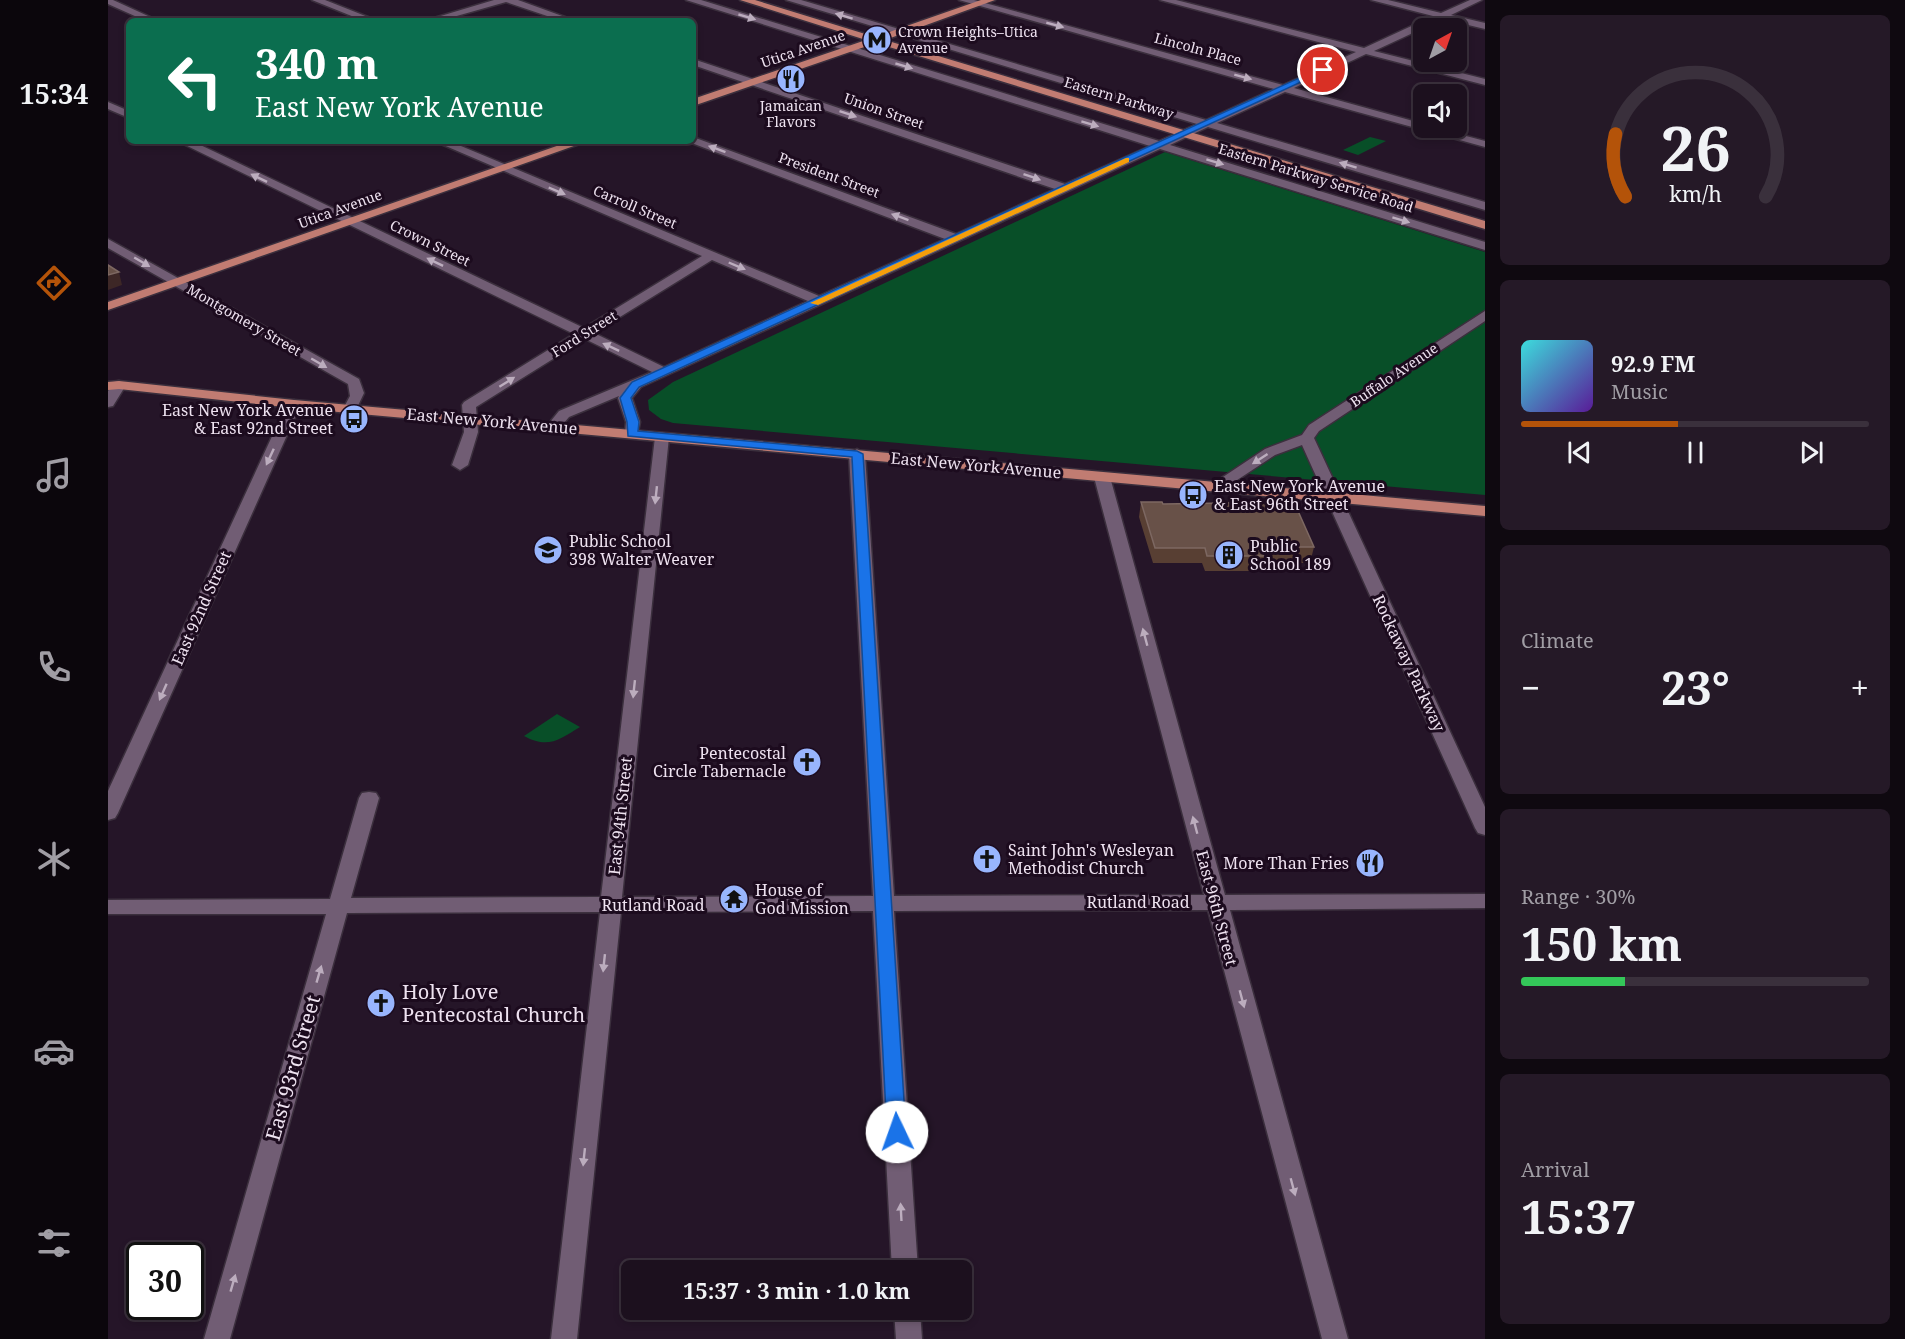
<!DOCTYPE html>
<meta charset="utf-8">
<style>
body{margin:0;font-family:"Noto Serif",serif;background:#251927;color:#f1f3f6;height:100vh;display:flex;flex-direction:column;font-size:22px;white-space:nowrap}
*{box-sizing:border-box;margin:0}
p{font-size:20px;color:#a09da4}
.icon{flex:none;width:33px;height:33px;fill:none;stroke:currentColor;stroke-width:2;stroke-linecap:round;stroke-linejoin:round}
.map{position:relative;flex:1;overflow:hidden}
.details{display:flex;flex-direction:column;gap:15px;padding:15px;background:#0f0910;width:420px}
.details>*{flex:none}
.top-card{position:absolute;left:18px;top:18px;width:570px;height:126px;border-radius:9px;box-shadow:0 3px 9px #0003,0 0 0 2px #3a303c;background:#0b6e4f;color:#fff;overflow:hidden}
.needle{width:39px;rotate:40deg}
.fabs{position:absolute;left:1305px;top:18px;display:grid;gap:12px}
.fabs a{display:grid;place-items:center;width:54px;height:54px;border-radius:9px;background:#1c101e;box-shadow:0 3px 9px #0003,0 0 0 2px #3a303c;font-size:30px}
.speed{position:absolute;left:18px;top:1242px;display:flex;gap:12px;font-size:30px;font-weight:700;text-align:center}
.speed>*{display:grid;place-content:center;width:78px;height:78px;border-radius:50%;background:#1c101e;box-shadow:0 3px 9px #0003,0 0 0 2px #3a303c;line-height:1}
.speed .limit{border:3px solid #111;border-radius:9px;background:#fff;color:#111}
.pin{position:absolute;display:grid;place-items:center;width:51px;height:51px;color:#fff;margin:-26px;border:3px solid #fff;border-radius:50%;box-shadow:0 2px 6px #0007}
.me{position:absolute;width:66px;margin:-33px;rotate:357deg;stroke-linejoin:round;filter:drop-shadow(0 0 4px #0008)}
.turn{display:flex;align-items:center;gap:21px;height:126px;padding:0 30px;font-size:27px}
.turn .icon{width:78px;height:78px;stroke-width:2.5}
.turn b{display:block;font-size:42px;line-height:51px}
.big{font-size:45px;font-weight:700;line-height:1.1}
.details .card{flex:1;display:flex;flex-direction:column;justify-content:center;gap:9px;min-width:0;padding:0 21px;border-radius:9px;background:#251927}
.details .dial{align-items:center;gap:0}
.dial svg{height:156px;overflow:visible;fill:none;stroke:#3a303c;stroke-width:7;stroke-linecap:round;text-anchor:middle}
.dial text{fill:#f1f3f6;stroke:none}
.song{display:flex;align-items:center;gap:18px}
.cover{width:72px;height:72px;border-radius:9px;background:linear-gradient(135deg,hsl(180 70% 55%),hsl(270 70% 35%))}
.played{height:6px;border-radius:3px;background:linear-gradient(90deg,#b45309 45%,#3a303c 45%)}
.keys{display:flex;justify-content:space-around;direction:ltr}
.heat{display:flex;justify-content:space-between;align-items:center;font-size:33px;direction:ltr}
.charge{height:9px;border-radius:4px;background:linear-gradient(90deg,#34c759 30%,#3a303c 0)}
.trip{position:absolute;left:513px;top:1260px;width:351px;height:60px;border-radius:9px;background:#1c101e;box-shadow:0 3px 9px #0003,0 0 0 2px #3a303c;font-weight:700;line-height:60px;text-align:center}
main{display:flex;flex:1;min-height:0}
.tab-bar{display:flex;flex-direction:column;width:108px;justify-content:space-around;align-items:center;background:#0b060c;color:#a09da4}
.tab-bar .icon{width:42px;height:42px}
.tab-bar .current{color:#b45309}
.tab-bar b{font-size:27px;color:#f1f3f6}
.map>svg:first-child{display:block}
.green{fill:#084f28}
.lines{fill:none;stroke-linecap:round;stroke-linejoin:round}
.minor-casing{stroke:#3b2f3d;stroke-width:3}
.major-casing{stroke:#3b2f3d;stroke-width:3}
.minor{fill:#715d74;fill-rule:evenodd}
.major{fill:#c17c72;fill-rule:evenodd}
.wall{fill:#583f33}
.shaded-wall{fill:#3d2726}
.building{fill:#685148;stroke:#7d6862;stroke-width:1.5}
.oneway{fill:#bcadbe}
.route{fill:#1a73e8;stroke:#114b97;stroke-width:1.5}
.slow{fill:#f59e0b}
.labels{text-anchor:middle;stroke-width:6;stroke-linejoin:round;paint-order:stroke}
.far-poi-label{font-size:14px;fill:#eee2f0;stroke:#1c0b1e;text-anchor:start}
.far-street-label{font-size:14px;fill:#eee2f0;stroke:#1c0b1e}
.poi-label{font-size:16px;fill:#eee2f0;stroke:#1c0b1e;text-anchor:start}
.street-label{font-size:16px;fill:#eee2f0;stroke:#1c0b1e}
.near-poi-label{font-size:20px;fill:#eee2f0;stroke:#1c0b1e;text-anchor:start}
.near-street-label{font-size:20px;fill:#eee2f0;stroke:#1c0b1e}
</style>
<main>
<nav class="tab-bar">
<b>15:34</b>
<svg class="icon current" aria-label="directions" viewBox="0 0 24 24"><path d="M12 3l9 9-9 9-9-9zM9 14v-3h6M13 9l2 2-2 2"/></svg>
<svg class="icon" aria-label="music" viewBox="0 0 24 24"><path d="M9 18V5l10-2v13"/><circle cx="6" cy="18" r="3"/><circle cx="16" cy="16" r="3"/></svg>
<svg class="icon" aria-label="phone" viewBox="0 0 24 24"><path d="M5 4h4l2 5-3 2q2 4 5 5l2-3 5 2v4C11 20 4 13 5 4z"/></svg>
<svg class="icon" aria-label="climate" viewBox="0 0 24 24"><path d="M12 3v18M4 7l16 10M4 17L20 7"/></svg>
<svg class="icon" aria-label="car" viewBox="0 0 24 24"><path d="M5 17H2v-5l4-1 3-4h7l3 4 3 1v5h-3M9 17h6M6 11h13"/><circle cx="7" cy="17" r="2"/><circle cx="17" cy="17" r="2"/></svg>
<svg class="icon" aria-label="filters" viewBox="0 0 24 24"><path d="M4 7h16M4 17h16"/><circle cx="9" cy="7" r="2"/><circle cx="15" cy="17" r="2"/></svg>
</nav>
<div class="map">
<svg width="1377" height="1339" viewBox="0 0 1377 1339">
<rect width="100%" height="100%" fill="#251528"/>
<path class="green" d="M 1262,137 L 1278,141 L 1250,155 L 1235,150 Z
M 1057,152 L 1377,252 L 1377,495 L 565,423 L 553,419 L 541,410 L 540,400 L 565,382 Z
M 449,714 L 472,727 C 451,740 440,749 416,736 Z"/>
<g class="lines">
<g class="minor-casing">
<path id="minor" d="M 0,0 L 5,0 L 51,21 L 38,21 L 0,4 Z
M 204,0 L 217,0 L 270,21 L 256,21 Z
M 386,0 L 410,0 L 468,21 L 454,21 L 398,2 L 331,21 L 316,21 Z
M 578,0 L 593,0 L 1051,141 L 1089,124 L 678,0 L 693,0 L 1098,120 L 1166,89 L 851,0 L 866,0 L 1175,85 L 1248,52 L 1052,0 L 1068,0 L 1256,48 L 1325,16 L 1263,0 L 1280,0 L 1333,13 L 1362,0 L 1374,0 L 1343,15 L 1377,23 L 1377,29 L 1335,19 L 1266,51 L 1377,79 L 1377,85 L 1258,54 L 1186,88 L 1316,124 L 1316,128 L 1328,128 L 1377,141 L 1377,147 L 1177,92 L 1109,123 L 1377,202 L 1377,210 L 1100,127 L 1062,145 L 1377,242 L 1377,250 L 1052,149 L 533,387 L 524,398 L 532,422 L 529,437 L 524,438 L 517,434 L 518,422 L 510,398 L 511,396 L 461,417 L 450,430 L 440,430 L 438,427 L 451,411 L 544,372 L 477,339 L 368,407 L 370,432 L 360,465 L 352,470 L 344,465 L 356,432 L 354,405 L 356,402 L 466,334 L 69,141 L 84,141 L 476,328 L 594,256 L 326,141 L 341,141 L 711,296 L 837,239 L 581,142 L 585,141 L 585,137 L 848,234 L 947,189 L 585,65 L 585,59 L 957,184 L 1042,146 ZM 604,260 L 700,301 L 556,367 L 486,333 Z
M 0,102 L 21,111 L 21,118 L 0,109 Z
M 0,239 L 251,379 L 256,393 L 247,412 L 237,412 L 235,409 L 242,396 L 240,384 L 0,248 Z
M 1377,311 L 1377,321 L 1211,431 L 1206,438 L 1377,807 L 1377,835 L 1370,833 L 1367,828 L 1194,445 L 1167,455 L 1114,490 L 1102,490 L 1100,487 L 1157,449 L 1194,435 L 1201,425 Z
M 11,381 L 18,385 L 5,406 L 0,407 L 0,391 L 6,382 Z
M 186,400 L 193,404 L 10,813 L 7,818 L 0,820 L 0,791 L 179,404 Z
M 554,433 L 561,437 L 514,897 L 765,896 L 741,454 L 749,449 L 757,454 L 786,896 L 1096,895 L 986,477 L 994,472 L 1002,477 L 1117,895 L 1377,894 L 1377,908 L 1122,910 L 1240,1339 L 1214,1339 L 1100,910 L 786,911 L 810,1270 L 784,1270 L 765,911 L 513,912 L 469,1339 L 443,1339 L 492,912 L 239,913 L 122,1339 L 96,1339 L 218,914 L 0,914 L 0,900 L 222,899 L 251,798 L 254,793 L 261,792 L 268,793 L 271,798 L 243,898 L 493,897 L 547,437 Z
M 786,1310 L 812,1310 L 814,1339 L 788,1339 Z"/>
</g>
<g class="major-casing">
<path id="major" d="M 632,0 L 647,0 L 767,37 L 873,0 L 887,0 L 777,40 L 1377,221 L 1377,229 L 768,43 L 585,106 L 585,99 L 758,40 Z
M 463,141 L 480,141 L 0,310 L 0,302 Z
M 11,381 L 186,400 L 1377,506 L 1377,516 L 186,408 L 11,389 L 0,390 L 0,382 Z"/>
</g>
<use href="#minor" class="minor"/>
<use href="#major" class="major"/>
</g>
<path class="wall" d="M 1033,502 L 1055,504 L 1206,547 L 1202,563 L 1157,563 L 1156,571 L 1097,571 L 1094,563 L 1045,563 L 1031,517 Z"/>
<path class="shaded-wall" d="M 11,272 L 14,285 L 0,290 L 0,275 Z"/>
<path class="building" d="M 0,265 L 11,272 L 0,275 Z
M 1033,502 L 1054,502 L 1055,504 L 1186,502 L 1206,547 L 1155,547 L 1159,556 L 1099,556 L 1097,548 L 1047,548 Z"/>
<defs><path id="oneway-solid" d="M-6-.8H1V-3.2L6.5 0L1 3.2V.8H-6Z" transform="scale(1.5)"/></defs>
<g class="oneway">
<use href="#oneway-solid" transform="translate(736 16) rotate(-163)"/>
<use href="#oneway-solid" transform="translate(639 17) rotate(17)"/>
<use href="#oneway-solid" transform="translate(947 25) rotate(15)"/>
<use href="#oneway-solid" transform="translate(796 66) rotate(17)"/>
<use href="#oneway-solid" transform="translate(1135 77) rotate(15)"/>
<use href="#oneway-solid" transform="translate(740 114) rotate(19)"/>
<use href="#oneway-solid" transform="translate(982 124) rotate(17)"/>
<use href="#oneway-solid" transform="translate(609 149) rotate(-160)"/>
<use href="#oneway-solid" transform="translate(1107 162) rotate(17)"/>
<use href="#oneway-solid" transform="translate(1240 165) rotate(-163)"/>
<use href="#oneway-solid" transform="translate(924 177) rotate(19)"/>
<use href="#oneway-solid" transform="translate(151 178) rotate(-154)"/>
<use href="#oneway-solid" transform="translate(449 191) rotate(23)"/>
<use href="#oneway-solid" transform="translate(792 217) rotate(-160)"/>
<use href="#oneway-solid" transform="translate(1293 220) rotate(17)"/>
<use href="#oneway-solid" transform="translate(34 262) rotate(30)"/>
<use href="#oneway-solid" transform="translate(327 262) rotate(-154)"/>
<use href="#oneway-solid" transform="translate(629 266) rotate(23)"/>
<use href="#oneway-solid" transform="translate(503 347) rotate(-155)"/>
<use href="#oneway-solid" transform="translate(211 363) rotate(30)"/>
<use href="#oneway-solid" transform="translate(399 382) rotate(-32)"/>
<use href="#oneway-solid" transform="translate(162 457) rotate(115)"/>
<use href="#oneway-solid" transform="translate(1152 459) rotate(147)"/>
<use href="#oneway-solid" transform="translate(548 495) rotate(96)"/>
<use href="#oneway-solid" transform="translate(1037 637) rotate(-105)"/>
<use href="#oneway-solid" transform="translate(526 689) rotate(96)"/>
<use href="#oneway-solid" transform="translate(55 692) rotate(114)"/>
<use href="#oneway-solid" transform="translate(1087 825) rotate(-105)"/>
<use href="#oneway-solid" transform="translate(496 963) rotate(96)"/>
<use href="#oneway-solid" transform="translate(211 974) rotate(-74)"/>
<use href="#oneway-solid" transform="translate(1134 999) rotate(75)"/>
<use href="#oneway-solid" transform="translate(476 1157) rotate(96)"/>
<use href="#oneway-solid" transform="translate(1185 1187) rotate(75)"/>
<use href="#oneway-solid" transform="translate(793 1212) rotate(-93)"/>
<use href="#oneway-solid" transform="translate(125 1283) rotate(-74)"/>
</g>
<path class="route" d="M 1213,68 L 1219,70 L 531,387 L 523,398 L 531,422 L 530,431 L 749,451 L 755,454 L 798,1132 L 795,1137 L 789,1139 L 782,1137 L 779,1132 L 744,457 L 520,436 L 519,422 L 512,398 L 524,382 Z"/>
<path class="slow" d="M 1018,158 L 1021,158 L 1021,162 L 710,305 L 702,303 Z"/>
<defs>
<g id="metro-disc" transform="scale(1.5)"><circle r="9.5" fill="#98b5fd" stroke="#1c0b1e"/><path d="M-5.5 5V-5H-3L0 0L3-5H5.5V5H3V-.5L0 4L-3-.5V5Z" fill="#111"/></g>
<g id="restaurant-disc" transform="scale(1.5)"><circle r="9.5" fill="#98b5fd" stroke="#1c0b1e"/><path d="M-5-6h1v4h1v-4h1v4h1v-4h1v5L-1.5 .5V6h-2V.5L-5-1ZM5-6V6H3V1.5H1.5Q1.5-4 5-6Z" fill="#111"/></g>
<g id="bus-disc" transform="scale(1.5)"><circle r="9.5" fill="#98b5fd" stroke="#1c0b1e"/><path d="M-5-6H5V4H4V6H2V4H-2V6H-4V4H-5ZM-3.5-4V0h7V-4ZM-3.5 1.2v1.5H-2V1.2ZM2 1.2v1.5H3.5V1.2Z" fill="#111"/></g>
<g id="school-disc" transform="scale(1.5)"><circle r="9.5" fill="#98b5fd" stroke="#1c0b1e"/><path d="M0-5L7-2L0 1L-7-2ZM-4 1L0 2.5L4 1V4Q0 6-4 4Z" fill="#111"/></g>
<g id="building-disc" transform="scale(1.5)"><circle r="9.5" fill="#98b5fd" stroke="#1c0b1e"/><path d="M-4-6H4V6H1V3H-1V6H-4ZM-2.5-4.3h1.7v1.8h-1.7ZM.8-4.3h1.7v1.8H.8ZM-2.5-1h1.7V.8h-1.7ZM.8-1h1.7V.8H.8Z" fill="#111"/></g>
<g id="church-disc" transform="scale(1.5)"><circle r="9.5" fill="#98b5fd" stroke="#1c0b1e"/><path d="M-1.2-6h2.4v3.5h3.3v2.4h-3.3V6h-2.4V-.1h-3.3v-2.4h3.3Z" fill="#111"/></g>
<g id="temple-disc" transform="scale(1.5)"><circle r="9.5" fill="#98b5fd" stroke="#1c0b1e"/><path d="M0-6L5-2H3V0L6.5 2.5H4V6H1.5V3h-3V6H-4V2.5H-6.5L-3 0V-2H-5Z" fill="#111"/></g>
</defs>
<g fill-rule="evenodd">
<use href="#metro-disc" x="769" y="40"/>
<use href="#restaurant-disc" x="683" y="79"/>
<use href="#bus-disc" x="246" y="419"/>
<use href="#bus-disc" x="1085" y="495"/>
<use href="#school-disc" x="440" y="550"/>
<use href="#building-disc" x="1121" y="555"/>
<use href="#church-disc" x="699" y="762"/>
<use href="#church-disc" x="879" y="859"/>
<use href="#restaurant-disc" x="1262" y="863"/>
<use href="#temple-disc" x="626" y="899"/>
<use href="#church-disc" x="273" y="1003"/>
</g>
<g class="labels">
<g class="far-poi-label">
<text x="790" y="37">Crown Heights–Utica<tspan x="790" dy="16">Avenue</tspan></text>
<text x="683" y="111" text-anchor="middle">Jamaican<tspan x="683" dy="16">Flavors</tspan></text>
</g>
<g class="far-street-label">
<text transform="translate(695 49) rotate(-19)" y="5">Utica Avenue</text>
<text transform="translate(1090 49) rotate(15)" y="5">Lincoln Place</text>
<text transform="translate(1011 98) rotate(17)" y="5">Eastern Parkway</text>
<text transform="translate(776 111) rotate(19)" y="5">Union Street</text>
<text transform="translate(721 175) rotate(20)" y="5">President Street</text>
<text transform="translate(1208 178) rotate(17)" y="5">Eastern Parkway Service Road</text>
<text transform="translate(527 207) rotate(23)" y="5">Carroll Street</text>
<text transform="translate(232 209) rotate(-20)" y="5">Utica Avenue</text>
<text transform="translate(322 243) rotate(26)" y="5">Crown Street</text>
<text transform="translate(136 320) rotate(30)" y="5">Montgomery Street</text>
<text transform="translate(476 334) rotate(-32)" y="5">Ford Street</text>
<text transform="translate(1286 375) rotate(-34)" y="5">Buffalo Avenue</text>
</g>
<g class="poi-label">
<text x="225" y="416" text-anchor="end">East New York Avenue<tspan x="225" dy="18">&amp; East 92nd Street</tspan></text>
<text x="1106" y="492">East New York Avenue<tspan x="1106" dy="18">&amp; East 96th Street</tspan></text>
<text x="461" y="547">Public School<tspan x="461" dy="18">398 Walter Weaver</tspan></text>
<text x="1142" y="552">Public<tspan x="1142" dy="18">School 189</tspan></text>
<text x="678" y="759" text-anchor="end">Pentecostal<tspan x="678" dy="18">Circle Tabernacle</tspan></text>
<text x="900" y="856">Saint John's Wesleyan<tspan x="900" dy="18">Methodist Church</tspan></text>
<text x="1241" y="869" text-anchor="end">More Than Fries</text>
<text x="647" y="896">House of<tspan x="647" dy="18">God Mission</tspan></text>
</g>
<g class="street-label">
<text transform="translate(384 421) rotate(5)" y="6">East New York Avenue</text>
<text transform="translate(868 465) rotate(5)" y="6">East New York Avenue</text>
<text transform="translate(93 608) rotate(-66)" y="6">East 92nd Street</text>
<text transform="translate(1301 663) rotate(65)" y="6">Rockaway Parkway</text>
<text transform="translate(512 816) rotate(-84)" y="6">East 94th Street</text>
<text x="1030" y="908">Rutland Road</text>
<text x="545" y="911">Rutland Road</text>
<text transform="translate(1109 908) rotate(75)" y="6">East 96th Street</text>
</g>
<g class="near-poi-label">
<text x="294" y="999">Holy Love<tspan x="294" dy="23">Pentecostal Church</tspan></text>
</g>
<g class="near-street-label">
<text transform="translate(185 1068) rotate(-74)" y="7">East 93rd Street</text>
</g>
</g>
</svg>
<div class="fabs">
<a><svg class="needle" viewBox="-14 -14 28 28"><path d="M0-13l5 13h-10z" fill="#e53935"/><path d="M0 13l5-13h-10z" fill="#a09da4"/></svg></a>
<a><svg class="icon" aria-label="sound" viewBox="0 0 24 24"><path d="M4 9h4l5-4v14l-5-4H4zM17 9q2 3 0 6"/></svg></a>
</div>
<div class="speed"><div class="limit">30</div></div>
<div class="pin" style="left:1215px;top:70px;background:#d93025"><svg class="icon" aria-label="arrive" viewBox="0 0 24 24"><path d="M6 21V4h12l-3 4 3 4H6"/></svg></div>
<svg class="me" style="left:789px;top:1132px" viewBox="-20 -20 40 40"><circle r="19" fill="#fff"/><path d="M0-13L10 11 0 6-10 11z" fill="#1a73e8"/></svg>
<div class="trip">15:37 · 3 min · 1.0 km</div>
<div class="top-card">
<div class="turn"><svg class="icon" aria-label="left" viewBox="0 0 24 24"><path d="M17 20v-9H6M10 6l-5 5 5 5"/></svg><div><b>340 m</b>East New York Avenue</div></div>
</div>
</div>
<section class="details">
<div class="card dial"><svg viewBox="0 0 100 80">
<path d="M14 69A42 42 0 1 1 86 69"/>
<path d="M14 69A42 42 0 0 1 9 37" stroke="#b45309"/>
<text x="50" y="56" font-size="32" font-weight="700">26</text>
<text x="50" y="72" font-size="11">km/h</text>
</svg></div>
<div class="card">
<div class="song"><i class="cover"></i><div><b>92.9 FM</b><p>Music</p></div></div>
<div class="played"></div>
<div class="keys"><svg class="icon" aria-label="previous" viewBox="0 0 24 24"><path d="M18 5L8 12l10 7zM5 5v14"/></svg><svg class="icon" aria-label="pause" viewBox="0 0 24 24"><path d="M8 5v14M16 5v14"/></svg><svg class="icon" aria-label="next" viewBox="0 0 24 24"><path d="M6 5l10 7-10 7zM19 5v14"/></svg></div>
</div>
<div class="card"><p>Climate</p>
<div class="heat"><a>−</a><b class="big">23°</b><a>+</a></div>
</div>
<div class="card"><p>Range · 30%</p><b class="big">150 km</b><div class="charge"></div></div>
<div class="card"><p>Arrival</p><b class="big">15:37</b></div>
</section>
</main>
